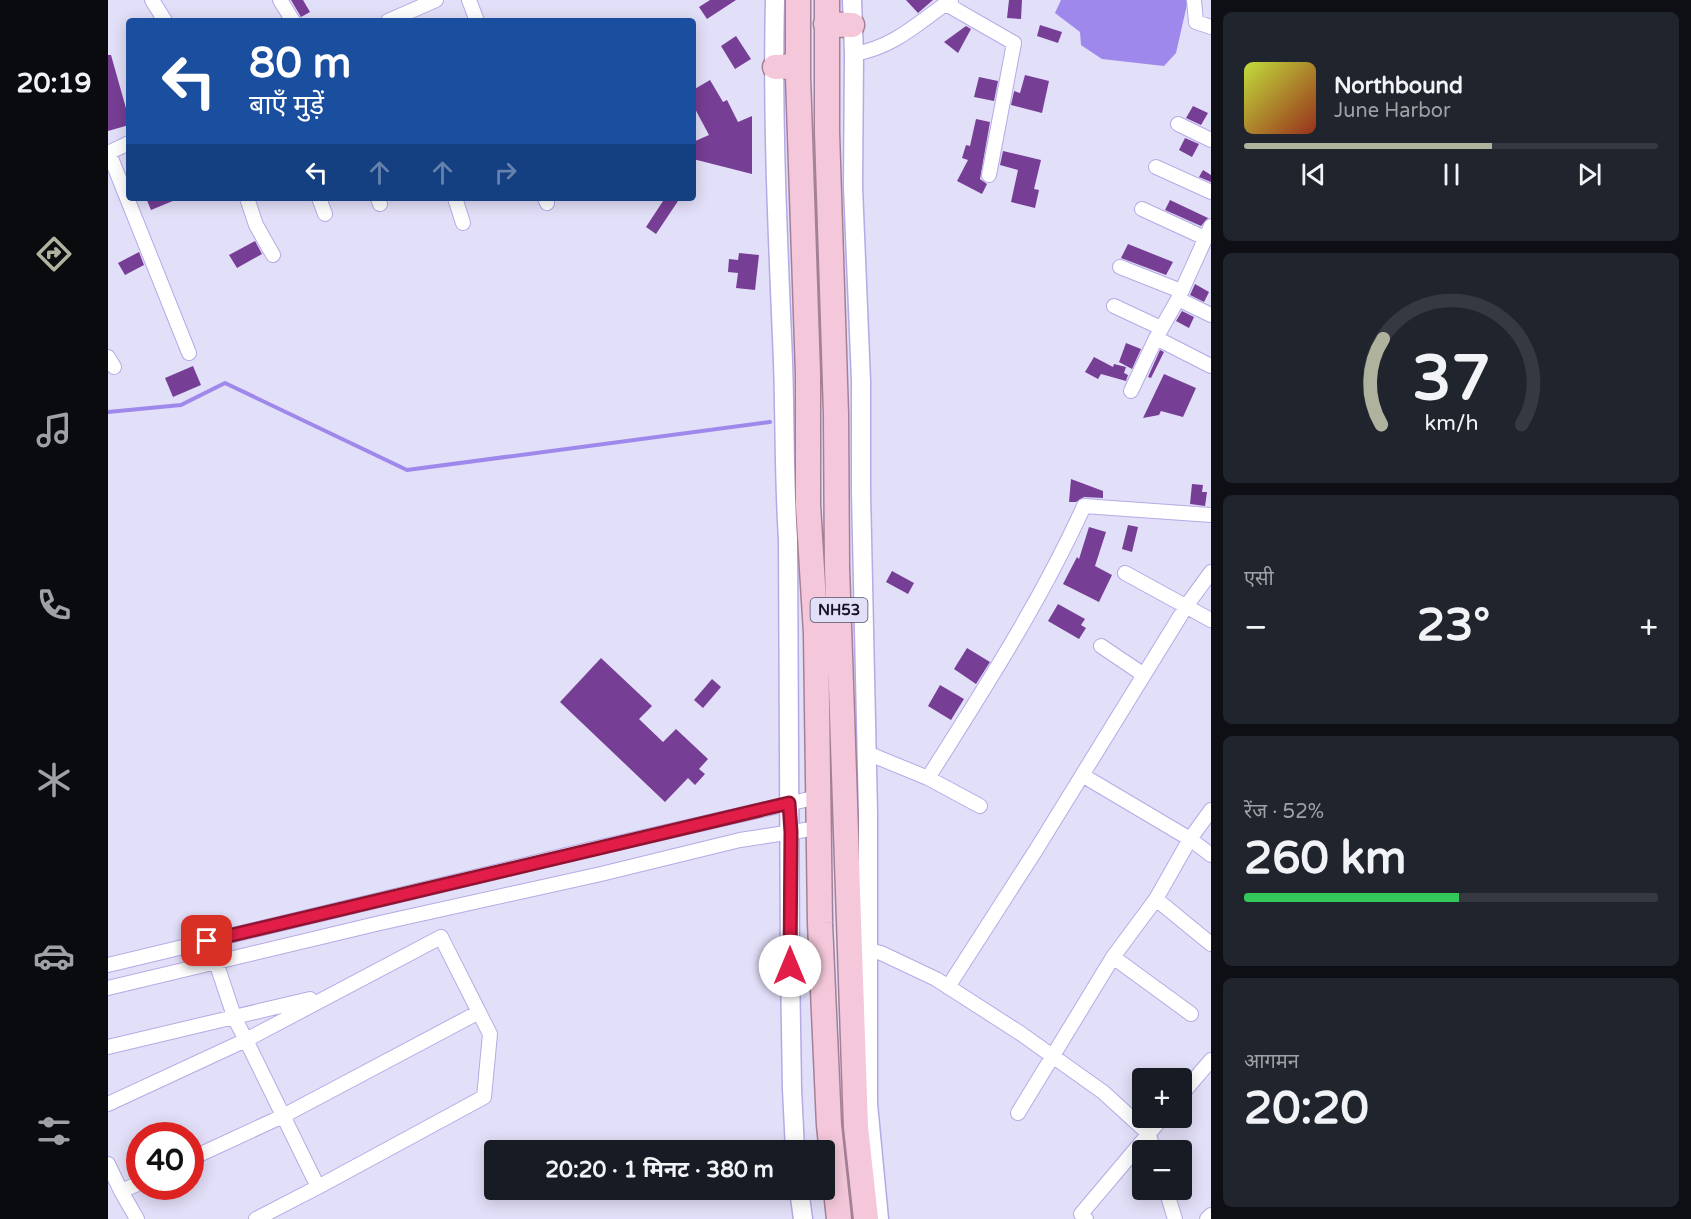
<!DOCTYPE html>
<html lang="hi">
<meta charset="utf-8">
<style>
body{margin:0;font-family:"Varela Round","Noto Sans Devanagari",sans-serif;background:#20242c;color:#f1f3f6;height:100vh;display:flex;flex-direction:column;font-size:22px;white-space:nowrap}
*{box-sizing:border-box;margin:0}
p{font-size:20px;color:#9ea1a6}
.icon{flex:none;width:33px;height:33px;fill:none;stroke:currentColor;stroke-width:2;stroke-linecap:round;stroke-linejoin:round}
.map{position:relative;flex:1;overflow:hidden}
.side{display:flex;flex-direction:column;gap:12px;padding:12px;background:#0d0f14;width:480px}
.side>*{flex:none}
.hud{position:absolute;left:18px;top:18px;width:570px;height:183px;border-radius:6px;box-shadow:0 3px 15px #0003;background:#1a4fa0;color:#fff;overflow:hidden}
.buttons{position:absolute;left:1024px;top:1068px;display:grid;gap:12px}
.buttons a{display:grid;place-items:center;width:60px;height:60px;border-radius:6px;background:#171b24;box-shadow:0 3px 15px #0003;font-size:30px}
.speed{position:absolute;left:18px;top:1122px;display:flex;gap:12px;font-size:30px;font-weight:700;text-align:center}
.speed>*{display:grid;place-content:center;width:78px;height:78px;border-radius:50%;background:#171b24;box-shadow:0 3px 15px #0003;line-height:1}
.speed .limit{border:9px solid #d22;background:#fff;color:#111}
.pin{position:absolute;display:grid;place-items:center;width:51px;height:51px;color:#fff;margin:-26px;border-radius:12px;box-shadow:0 3px 9px #0006}
.me{position:absolute;width:66px;margin:-33px;rotate:0deg;stroke-linejoin:round;filter:drop-shadow(0 0 4px #0008)}
.turn{display:flex;align-items:center;gap:21px;height:126px;padding:0 24px;font-size:27px}
.turn .icon{width:78px;height:78px;stroke-width:2.5}
.turn b{display:block;font-size:42px;line-height:51px}
.lanes{display:flex;align-items:center;height:57px;padding:0 24px;background:#0003;justify-content:center;gap:30px;direction:ltr}
.lanes .off{opacity:.35}
.big{font-size:45px;font-weight:700;line-height:1.1}
.side .tile{flex:1;display:flex;flex-direction:column;justify-content:center;gap:9px;min-width:0;padding:0 21px;border-radius:9px;background:#20242c}
.side .dial{align-items:center;gap:0}
.dial svg{height:156px;overflow:visible;fill:none;stroke:#363941;stroke-width:7;stroke-linecap:round;text-anchor:middle}
.dial text{fill:#f1f3f6;stroke:none}
.song{display:flex;align-items:center;gap:18px}
.cover{width:72px;height:72px;border-radius:9px;background:linear-gradient(135deg,hsl(70 70% 55%),hsl(10 70% 35%))}
.played{height:6px;border-radius:3px;background:linear-gradient(90deg,#afb29c 60%,#363941 60%)}
.keys{display:flex;justify-content:space-around;direction:ltr}
.heat{display:flex;justify-content:space-between;align-items:center;font-size:33px;direction:ltr}
.charge{height:9px;border-radius:4px;background:linear-gradient(90deg,#34c759 52%,#363941 0)}
.trip{position:absolute;left:376px;top:1140px;width:351px;height:60px;border-radius:6px;background:#171b24;box-shadow:0 3px 15px #0003;font-weight:700;line-height:60px;text-align:center}
main{display:flex;flex:1;min-height:0}
.tabs{display:flex;flex-direction:column;width:108px;justify-content:space-around;align-items:center;background:#090b0e;color:#9ea1a6}
.tabs .icon{width:42px;height:42px}
.tabs .on{color:#afb29c}
.tabs b{font-size:27px;color:#f1f3f6}
.map>svg:first-child{display:block}
.water{fill:#9e88eb}
.lines{fill:none;stroke-linecap:round;stroke-linejoin:round}
.stream{stroke:#9e88eb;stroke-width:4}
.building{fill:#773e95}
.minor-casing{stroke:#b5aae6;stroke-width:16}
.tertiary-casing{stroke:#b5aae6;stroke-width:21}
.trunk-casing{stroke:#a48096;stroke-width:27}
.minor{stroke:#fff;stroke-width:14}
.tertiary{stroke:#fff;stroke-width:18}
.trunk{stroke:#f4c8da;stroke-width:24}
.route-casing{stroke:#92132f;stroke-width:15}
.route{stroke:#e11d48;stroke-width:10}
.labels{text-anchor:middle;stroke-width:6;stroke-linejoin:round;paint-order:stroke}
.shield{fill:#e2dff8;stroke:#534f66;stroke-width:1.5}
.shield-label{font-size:15px;font-weight:bold;fill:#161127}
</style>
<main>
<nav class="tabs">
<b>20:19</b>
<svg class="icon on" aria-label="directions" viewBox="0 0 24 24"><path d="M12 3l9 9-9 9-9-9zM9 14v-3h6M13 9l2 2-2 2"/></svg>
<svg class="icon" aria-label="music" viewBox="0 0 24 24"><path d="M9 18V5l10-2v13"/><circle cx="6" cy="18" r="3"/><circle cx="16" cy="16" r="3"/></svg>
<svg class="icon" aria-label="phone" viewBox="0 0 24 24"><path d="M5 4h4l2 5-3 2q2 4 5 5l2-3 5 2v4C11 20 4 13 5 4z"/></svg>
<svg class="icon" aria-label="climate" viewBox="0 0 24 24"><path d="M12 3v18M4 7l16 10M4 17L20 7"/></svg>
<svg class="icon" aria-label="car" viewBox="0 0 24 24"><path d="M5 17H2v-5l4-1 3-4h7l3 4 3 1v5h-3M9 17h6M6 11h13"/><circle cx="7" cy="17" r="2"/><circle cx="17" cy="17" r="2"/></svg>
<svg class="icon" aria-label="filters" viewBox="0 0 24 24"><path d="M4 7h16M4 17h16"/><circle cx="9" cy="7" r="2"/><circle cx="15" cy="17" r="2"/></svg>
</nav>
<div class="map">
<svg width="1103" height="1219" viewBox="0 0 1103 1219">
<rect width="100%" height="100%" fill="#e2dff8"/>
<path class="water" d="M 953,0 L 1080,0 L 1068,53 L 1056,66 L 994,59 L 973,45 L 972,32 L 947,13 Z"/>
<g class="lines">
<path class="stream" d="M 0,412 L 73,405 L 117,383 L 299,470 L 662,422"/>
</g>
<path class="building" d="M 183,0 L 195,0 L 202,12 L 193,17 Z
M 602,0 L 628,0 L 599,19 L 591,7 Z
M 798,0 L 825,0 L 810,13 Z
M 901,0 L 914,0 L 913,19 L 899,18 Z
M 932,25 L 954,32 L 950,43 L 929,36 Z
M 858,26 L 863,29 L 850,53 L 836,42 Z
M 628,36 L 643,59 L 627,69 L 613,46 Z
M 0,55 L 3,55 L 21,119 L 21,125 L 0,131 Z
M 917,75 L 941,81 L 934,113 L 903,105 L 907,87 L 906,91 L 912,93 Z
M 871,77 L 890,81 L 886,101 L 866,97 Z
M 602,80 L 615,102 L 619,100 L 630,122 L 644,116 L 644,174 L 585,159 L 585,142 L 601,135 L 585,105 L 585,90 Z
M 1085,106 L 1100,113 L 1093,125 L 1078,118 Z
M 868,119 L 882,122 L 872,179 L 879,184 L 874,194 L 849,181 L 860,160 L 854,158 L 858,145 L 862,146 Z
M 1077,138 L 1091,144 L 1084,157 L 1071,150 Z
M 895,151 L 933,160 L 926,189 L 931,190 L 927,208 L 903,202 L 910,170 L 892,165 Z
M 1095,170 L 1103,175 L 1103,182 L 1091,177 Z
M 38,198 L 72,198 L 43,210 Z
M 557,198 L 572,198 L 548,234 L 538,227 Z
M 1062,200 L 1100,218 L 1093,226 L 1057,210 Z
M 147,241 L 154,254 L 129,268 L 121,255 Z
M 1020,244 L 1065,262 L 1058,275 L 1013,258 Z
M 31,252 L 36,265 L 17,275 L 10,263 Z
M 631,253 L 651,255 L 647,290 L 628,288 L 630,273 L 620,272 L 621,259 L 630,260 Z
M 1087,284 L 1101,292 L 1096,302 L 1082,295 Z
M 1074,311 L 1086,317 L 1081,328 L 1068,321 Z
M 1018,343 L 1033,349 L 1024,369 L 1011,362 Z
M 1052,350 L 1056,352 L 1043,378 L 1040,377 Z
M 986,357 L 1005,367 L 1006,364 L 1018,367 L 1016,373 L 1020,375 L 1018,381 L 993,374 L 990,379 L 977,372 Z
M 85,366 L 93,385 L 65,397 L 57,378 Z
M 1056,374 L 1088,388 L 1075,417 L 1053,411 L 1051,415 L 1035,418 Z
M 963,479 L 995,491 L 995,498 L 976,497 L 968,502 L 961,502 Z
M 1084,484 L 1095,485 L 1094,492 L 1099,492 L 1097,506 L 1082,504 Z
M 1020,525 L 1030,527 L 1024,552 L 1014,549 Z
M 981,527 L 998,532 L 987,566 L 1004,575 L 991,602 L 955,584 L 969,557 L 971,559 Z
M 784,571 L 806,583 L 800,594 L 778,582 Z
M 950,604 L 977,619 L 973,625 L 978,628 L 971,639 L 940,621 Z
M 859,648 L 882,662 L 868,684 L 846,669 Z
M 493,658 L 544,706 L 531,719 L 555,742 L 568,729 L 600,759 L 591,769 L 597,774 L 587,785 L 580,778 L 557,802 L 452,702 Z
M 604,679 L 613,687 L 595,708 L 586,700 Z
M 832,685 L 856,699 L 843,720 L 820,706 Z"/>
<g class="lines">
<g class="minor-casing">
<path id="minor" d="M 44,0 L 57,21
M 172,0 L 185,21
M 361,0 L 369,21
M 1086,0 L 1088,22 L 1103,27
M 838,4 L 906,43 L 881,175
M 280,21 L 328,0
M 746,54 C 787,47 811,22 843,0
M 1070,124 L 1103,140
M 0,153 L 21,143
M 1,153 L 81,353
M 1048,167 L 1103,192
M 139,198 L 148,225 L 165,255
M 211,198 L 217,214
M 270,198 L 272,204
M 347,198 L 355,223
M 437,198 L 439,203
M 1034,209 L 1097,238
M 1012,267 L 1073,291
M 1070,299 L 1103,315
M 1006,306 L 1053,328
M 1048,338 L 1103,366
M 0,357 L 6,367
M 1023,391 L 1048,338 L 1070,299 L 1103,226
M 1017,573 L 1103,620
M 993,646 L 1036,675
M 759,753 L 820,778 L 872,806
M 974,775 L 1082,839 L 1103,855
M 820,778 C 876,689 933,601 976,506 L 1103,515
M 1048,899 L 1103,944
M 760,950 L 773,953 L 828,979 L 912,1033 L 995,1092 L 1040,1133 L 1046,1150
M 1005,957 L 1083,1014
M 0,965 L 462,854 L 710,797
M 840,987 L 928,850 L 1079,605 L 1103,572
M 0,988 L 272,923 L 493,874 L 632,840 L 710,828
M 0,1047 L 202,999
M 1074,1094 L 1103,1060
M 0,1104 L 138,1040 L 333,937 L 382,1034 L 376,1097 L 210,1187 L 138,1040 L 127,1019 L 108,962
M 910,1113 L 1005,957 L 1048,899 L 1082,839 L 1103,810
M 82,1159 L 175,1116 L 371,1012
M 0,1164 L 13,1191 L 32,1183
M 1058,1190 L 1067,1219
M 13,1191 L 29,1219
M 148,1219 L 210,1187
M 978,1219 L 973,1214 L 1054,1118
M 1099,1219 L 1103,1215"/>
</g>
<g class="tertiary-casing">
<path id="tertiary" d="M 667,0 C 664,120 670,241 675,361 C 677,420 676,479 680,539 L 682,966 L 684,1089 L 687,1150
M 744,0 L 746,54 L 745,187 L 753,381 L 753,491 L 760,814 L 760,1104 L 771,1219
M 691,1190 L 695,1219"/>
</g>
<g class="trunk-casing">
<path id="trunk" d="M 690,0 L 690,76 L 700,374 L 700,505 L 708,633 L 712,923 L 721,1125 L 731,1219
M 719,0 L 719,132 L 728,414 L 729,567 L 748,1127 L 758,1219
M 718,24 L 744,25
M 667,67 L 690,66"/>
</g>
<use href="#minor" class="minor"/>
<use href="#tertiary" class="tertiary"/>
<use href="#trunk" class="trunk"/>
</g>
<g class="lines">
<g class="route-casing">
<path id="route" d="M 99,941 L 681,803 L 683,832 L 682,966"/>
</g>
<use href="#route" class="route"/>
</g>
<g class="labels">
<rect class="shield" x="702.5" y="598" width="57" height="24" rx="4.5"/>
<g class="shield-label">
<text x="731" y="615">NH53</text>
</g>
</g>
</svg>
<div class="buttons">
<a>+</a>
<a>−</a>
</div>
<div class="speed"><div class="limit">40</div></div>
<div class="pin" style="left:99px;top:941px;background:#d93025"><svg class="icon" aria-label="arrive" viewBox="0 0 24 24"><path d="M6 21V4h12l-3 4 3 4H6"/></svg></div>
<svg class="me" style="left:682px;top:966px" viewBox="-20 -20 40 40"><circle r="19" fill="#fff"/><path d="M0-13L10 11 0 6-10 11z" fill="#e11d48"/></svg>
<div class="trip">20:20 · 1 मिनट · 380 m</div>
<div class="hud">
<div class="turn"><svg class="icon" aria-label="left" viewBox="0 0 24 24"><path d="M17 20v-9H6M10 6l-5 5 5 5"/></svg><div><b>80 m</b>बाएँ मुड़ें</div></div>
<div class="lanes"><svg class="icon" aria-label="left" viewBox="0 0 24 24"><path d="M17 20v-9H6M10 6l-5 5 5 5"/></svg><svg class="icon off" aria-label="ahead" viewBox="0 0 24 24"><path d="M12 20V5M6 11l6-6 6 6"/></svg><svg class="icon off" aria-label="ahead" viewBox="0 0 24 24"><path d="M12 20V5M6 11l6-6 6 6"/></svg><svg class="icon off" aria-label="right" viewBox="0 0 24 24"><path d="M7 20v-9h11M14 6l5 5-5 5"/></svg></div>
</div>
</div>
<section class="side">
<div class="tile">
<div class="song"><i class="cover"></i><div><b>Northbound</b><p>June Harbor</p></div></div>
<div class="played"></div>
<div class="keys"><svg class="icon" aria-label="previous" viewBox="0 0 24 24"><path d="M18 5L8 12l10 7zM5 5v14"/></svg><svg class="icon" aria-label="pause" viewBox="0 0 24 24"><path d="M8 5v14M16 5v14"/></svg><svg class="icon" aria-label="next" viewBox="0 0 24 24"><path d="M6 5l10 7-10 7zM19 5v14"/></svg></div>
</div>
<div class="tile dial"><svg viewBox="0 0 100 80">
<path d="M14 69A42 42 0 1 1 86 69"/>
<path d="M14 69A42 42 0 0 1 15 25" stroke="#afb29c"/>
<text x="50" y="56" font-size="32" font-weight="700">37</text>
<text x="50" y="72" font-size="11">km/h</text>
</svg></div>
<div class="tile"><p>एसी</p>
<div class="heat"><a>−</a><b class="big">23°</b><a>+</a></div>
</div>
<div class="tile"><p>रेंज · 52%</p><b class="big">260 km</b><div class="charge"></div></div>
<div class="tile"><p>आगमन</p><b class="big">20:20</b></div>
</section>
</main>
